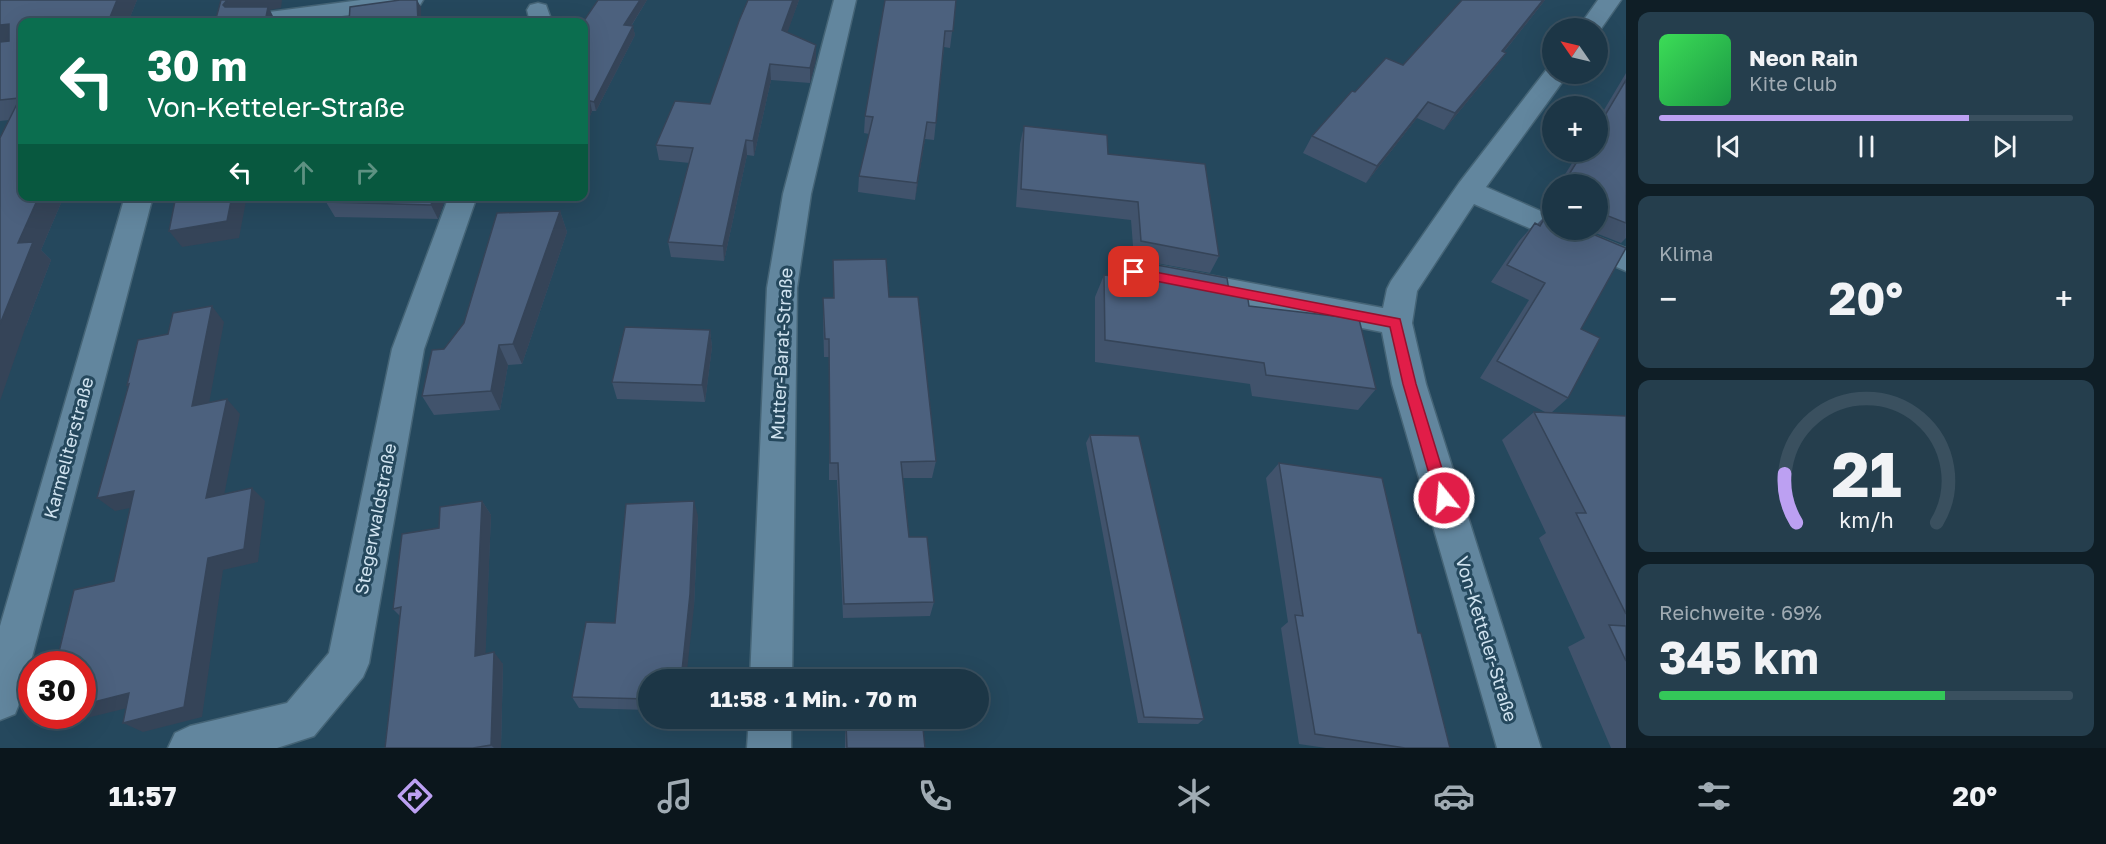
<!DOCTYPE html>
<html lang="de">
<meta charset="utf-8">
<style>
body{margin:0;font-family:"Golos Text",sans-serif;background:#253e4d;color:#f1f3f6;height:100vh;display:flex;flex-direction:column;font-size:22px;white-space:nowrap}
*{box-sizing:border-box;margin:0}
p{font-size:20px;color:#a0abb3}
.icon{flex:none;width:33px;height:33px;fill:none;stroke:currentColor;stroke-width:2;stroke-linecap:round;stroke-linejoin:round}
.map{position:relative;flex:1;overflow:hidden}
.side{display:flex;flex-direction:column;gap:12px;padding:12px;background:#0f1e26;width:480px}
.side>*{flex:none}
.guide{position:absolute;left:18px;top:18px;width:570px;height:183px;border-radius:12px;box-shadow:0 6px 24px #0002,0 0 0 2px #3a505f;background:#0b6e4f;color:#fff;overflow:hidden}
.needle{width:39px;rotate:304deg}
.fabs{position:absolute;left:1542px;top:18px;display:grid;gap:12px}
.fabs a{display:grid;place-items:center;width:66px;height:66px;border-radius:50%;background:#1c3646;box-shadow:0 6px 24px #0002,0 0 0 2px #3a505f;font-size:30px}
.speed{position:absolute;left:18px;top:651px;display:flex;gap:12px;font-size:30px;font-weight:700;text-align:center}
.speed>*{display:grid;place-content:center;width:78px;height:78px;border-radius:50%;background:#1c3646;box-shadow:0 6px 24px #0002,0 0 0 2px #3a505f;line-height:1}
.speed .limit{border:9px solid #d22;background:#fff;color:#111}
.pin{position:absolute;display:grid;place-items:center;width:51px;height:51px;color:#fff;margin:-26px;border-radius:12px;box-shadow:0 3px 9px #0006}
.me{position:absolute;width:66px;margin:-33px;rotate:343deg;stroke-linejoin:round;filter:drop-shadow(0 0 4px #0008)}
.turn{display:flex;align-items:center;gap:21px;height:126px;padding:0 30px;font-size:27px}
.turn .icon{width:78px;height:78px;stroke-width:2.5}
.turn b{display:block;font-size:42px;line-height:51px}
.lanes{display:flex;align-items:center;height:57px;padding:0 30px;background:#0003;justify-content:center;gap:30px;direction:ltr}
.lanes .off{opacity:.35}
.big{font-size:45px;font-weight:700;line-height:1.1}
.side .widget{flex:1;display:flex;flex-direction:column;justify-content:center;gap:9px;min-width:0;padding:0 21px;border-radius:12px;background:#253e4d}
.side .dial{align-items:center;gap:0}
.dial svg{height:156px;overflow:visible;fill:none;stroke:#3a505f;stroke-width:7;stroke-linecap:round;text-anchor:middle}
.dial text{fill:#f1f3f6;stroke:none}
.song{display:flex;align-items:center;gap:18px}
.cover{width:72px;height:72px;border-radius:9px;background:linear-gradient(135deg,hsl(130 70% 55%),hsl(140 70% 35%))}
.played{height:6px;border-radius:3px;background:linear-gradient(90deg,#bca0f2 75%,#3a505f 75%)}
.keys{display:flex;justify-content:space-around;direction:ltr}
.heat{display:flex;justify-content:space-between;align-items:center;font-size:33px;direction:ltr}
.charge{height:9px;border-radius:4px;background:linear-gradient(90deg,#34c759 69%,#3a505f 0)}
.trip{position:absolute;left:638px;top:669px;width:351px;height:60px;border-radius:30px;background:#1c3646;box-shadow:0 6px 24px #0002,0 0 0 2px #3a505f;font-weight:700;line-height:60px;text-align:center}
.dock{display:flex;height:96px;justify-content:space-around;align-items:center;background:#0b161c;color:#a0abb3}
.dock .icon{width:42px;height:42px}
.dock .on{color:#bca0f2}
.dock b{font-size:27px;color:#f1f3f6}
main{display:flex;flex:1;min-height:0}
.map>svg:first-child{display:block}
.lines{fill:none;stroke-linecap:round;stroke-linejoin:round}
.minor-casing{stroke:#456476;stroke-width:3}
.minor{fill:#62869e;fill-rule:evenodd}
.wall{fill:#41536c}
.shaded-wall{fill:#354458}
.building{fill:#4c617e;stroke:#354458;stroke-width:1.5}
.route{fill:#e11d48;stroke:#92132f;stroke-width:1.5}
.labels{text-anchor:middle;stroke-width:6;stroke-linejoin:round;paint-order:stroke}
.street-label{font-size:18px;fill:#d0e3f0;stroke:#25485d}
</style>
<main>
<div class="map">
<svg width="1626" height="748" viewBox="0 0 1626 748">
<rect width="100%" height="100%" fill="#25485d"/>
<g class="lines">
<g class="minor-casing">
<path id="minor" d="M 361,0 L 423,0 L 420,5 L 412,7 L 295,22 L 235,22 L 239,17 L 247,15 Z
M 834,0 L 856,0 L 811,194 L 797,288 L 792,680 L 750,680 L 767,288 L 783,194 Z
M 1598,0 L 1621,0 L 1598,33 L 1598,28 L 1578,28 Z
M 538,3 L 546,5 L 552,22 L 530,22 L 527,10 L 530,5 Z
M 1552,67 L 1552,74 L 1568,74 L 1486,187 L 1552,216 L 1552,230 L 1566,230 L 1562,235 L 1552,238 L 1474,204 L 1417,291 L 1412,323 L 1426,384 L 1541,748 L 1497,748 L 1392,384 L 1382,332 L 1134,283 L 1123,280 L 1119,272 L 1123,264 L 1134,261 L 1383,308 L 1387,289 L 1391,281 L 1459,183 L 1547,69 Z
M 125,196 L 153,196 L 21,699 L 15,714 L 0,720 L 0,626 Z
M 449,196 L 477,196 L 424,349 L 369,663 L 363,677 L 314,736 L 277,748 L 168,748 L 175,733 L 190,726 L 287,703 L 329,653 L 392,349 Z
M 1580,230 L 1626,248 L 1626,271 L 1570,247 L 1565,240 L 1570,233 Z
M 749,718 L 791,718 L 791,748 L 747,748 Z"/>
</g>
<use href="#minor" class="minor"/>
</g>
<path class="wall" d="M 0,0 L 137,0 L 128,22 L 22,22 L 22,196 L 64,196 L 41,250 L 51,260 L 26,326 L 9,120 L 0,121 Z
M 598,0 L 647,0 L 632,25 L 635,35 L 596,111 L 592,111 L 588,121 L 584,121 L 584,22 Z
M 748,0 L 799,0 L 787,32 L 816,60 L 810,83 L 771,80 L 754,156 L 747,155 L 724,261 L 671,257 L 668,242 L 690,163 L 659,160 L 656,145 L 710,104 Z
M 956,0 L 950,48 L 944,47 L 934,140 L 925,139 L 915,200 L 858,192 L 859,176 L 869,134 L 864,133 L 865,116 Z
M 1545,0 L 1504,52 L 1506,53 L 1494,69 L 1444,130 L 1417,118 L 1366,183 L 1303,153 L 1312,136 L 1355,92 L 1403,65 Z
M 1626,73 L 1626,238 L 1621,243 L 1588,230 L 1598,230 L 1598,184 L 1559,184 L 1579,152 L 1598,152 L 1598,120 Z
M 1024,126 L 1108,154 L 1219,256 L 1210,273 L 1134,259 L 1131,220 L 1016,207 L 1020,144 Z
M 1552,194 L 1552,215 L 1543,210 Z
M 330,196 L 443,196 L 445,200 L 438,219 L 335,217 L 326,202 Z
M 560,211 L 567,232 L 522,364 L 508,365 L 500,410 L 434,415 L 422,396 L 444,349 Z
M 1547,214 L 1581,329 L 1568,398 L 1551,413 L 1626,416 L 1626,748 L 1611,748 L 1568,647 L 1585,638 L 1539,538 L 1546,533 L 1502,440 L 1534,412 L 1545,412 L 1480,378 L 1529,300 L 1491,282 L 1519,241 L 1535,223 L 1537,224 Z
M 833,260 L 889,297 L 936,461 L 932,478 L 903,478 L 909,537 L 934,602 L 930,616 L 843,618 L 837,480 L 829,480 L 829,357 L 824,357 L 823,317 L 823,298 L 833,298 Z
M 1146,263 L 1229,291 L 1249,306 L 1376,389 L 1358,410 L 1252,396 L 1250,384 L 1095,362 L 1095,297 L 1104,275 L 1139,279 Z
M 710,330 L 712,347 L 705,402 L 617,399 L 612,382 Z
M 1090,435 L 1204,719 L 1198,724 L 1138,723 L 1086,443 Z
M 1279,463 L 1418,633 L 1450,748 L 1326,748 L 1299,744 L 1281,628 L 1288,622 L 1266,478 Z
M 482,501 L 491,515 L 485,654 L 503,664 L 501,748 L 385,748 L 400,616 L 393,609 L 439,528 Z
M 698,516 L 694,607 L 648,680 L 648,710 L 579,708 L 572,697 L 615,623 Z
M 864,718 L 922,718 L 925,748 L 845,748 L 845,734 L 846,724 L 865,720 Z"/>
<path class="shaded-wall" d="M 117,0 L 137,0 L 128,22 L 108,22 Z
M 227,0 L 282,0 L 281,8 L 270,10 L 276,22 L 233,22 L 223,5 Z
M 417,0 L 421,7 L 421,22 L 418,22 Z
M 640,0 L 647,0 L 626,34 L 624,25 Z
M 793,0 L 799,0 L 783,45 L 782,30 Z
M 1543,0 L 1545,0 L 1491,68 L 1502,51 Z
M 9,24 L 22,41 L 0,45 L 0,25 Z
M 633,26 L 635,35 L 596,111 L 594,102 Z
M 816,45 L 816,60 L 810,83 L 810,68 Z
M 1506,53 L 1494,69 L 1444,130 L 1455,113 Z
M 770,64 L 771,80 L 754,156 L 753,141 Z
M 590,101 L 592,111 L 588,121 L 585,112 Z
M 1428,102 L 1417,118 L 1366,183 L 1377,166 Z
M 927,122 L 925,139 L 915,200 L 917,183 Z
M 746,140 L 747,155 L 724,261 L 723,246 Z
M 39,196 L 64,196 L 41,250 L 51,260 L 26,326 L 0,401 L 0,324 L 18,243 Z
M 232,196 L 247,196 L 239,238 L 182,247 L 169,231 Z
M 434,196 L 443,196 L 445,200 L 438,219 L 431,205 Z
M 560,211 L 567,232 L 522,364 L 513,344 Z
M 212,306 L 224,322 L 206,420 L 192,406 Z
M 710,330 L 712,347 L 705,402 L 702,385 Z
M 499,345 L 508,365 L 500,410 L 491,391 Z
M 227,399 L 240,414 L 221,511 L 206,498 Z
M 252,488 L 265,501 L 258,562 L 223,570 L 202,717 L 143,732 L 123,723 L 208,558 Z
M 134,491 L 150,504 L 115,511 L 97,498 Z
M 482,501 L 491,515 L 485,667 L 475,656 Z
M 694,501 L 698,516 L 694,607 L 686,680 L 681,680 Z
M 494,652 L 503,664 L 501,748 L 494,748 L 491,745 Z
M 129,693 L 148,703 L 66,723 L 47,716 L 82,716 L 82,705 Z"/>
<path class="building" d="M 0,0 L 117,0 L 108,22 L 22,22 L 22,196 L 39,196 L 18,243 L 33,242 L 0,324 L 0,138 L 20,98 L 0,100 L 0,42 L 9,41 L 9,24 L 0,25 Z
M 221,0 L 227,0 L 223,5 L 225,7 L 268,7 L 265,22 L 215,22 Z
M 400,0 L 417,0 L 418,22 L 349,22 L 350,7 Z
M 598,0 L 640,0 L 624,25 L 633,26 L 594,102 L 590,101 L 585,112 L 584,112 L 584,22 L 583,22 Z
M 748,0 L 793,0 L 782,30 L 816,45 L 810,68 L 770,64 L 753,141 L 746,140 L 723,246 L 668,242 L 693,148 L 656,145 L 675,101 L 710,104 L 739,21 Z
M 885,0 L 956,0 L 953,31 L 945,31 L 936,123 L 927,122 L 917,183 L 859,176 L 873,117 L 865,116 Z
M 1462,0 L 1543,0 L 1502,51 L 1506,53 L 1455,113 L 1428,102 L 1377,166 L 1312,136 L 1352,91 L 1355,92 L 1386,58 L 1403,65 Z
M 1626,80 L 1626,223 L 1598,212 L 1598,184 L 1563,184 L 1583,152 L 1598,152 L 1598,127 Z
M 1024,126 L 1107,135 L 1108,154 L 1205,164 L 1219,256 L 1141,241 L 1138,202 L 1021,189 Z
M 176,196 L 232,196 L 227,221 L 169,231 Z
M 330,196 L 434,196 L 431,205 L 326,202 Z
M 560,211 L 513,344 L 499,345 L 491,391 L 422,396 L 432,350 L 444,349 L 464,323 L 497,213 Z
M 1547,214 L 1552,216 L 1552,230 L 1583,230 L 1626,248 L 1581,329 L 1600,338 L 1568,398 L 1497,361 L 1545,283 L 1507,265 L 1535,223 L 1540,226 Z
M 886,259 L 889,297 L 918,297 L 936,461 L 901,462 L 909,537 L 927,537 L 934,602 L 844,604 L 838,463 L 830,463 L 829,339 L 825,339 L 823,298 L 834,298 L 833,260 Z
M 1146,263 L 1227,278 L 1229,291 L 1247,293 L 1249,306 L 1359,319 L 1376,389 L 1266,375 L 1264,363 L 1105,340 L 1104,275 L 1147,280 Z
M 212,306 L 192,406 L 227,399 L 206,498 L 252,488 L 244,549 L 208,558 L 184,707 L 123,723 L 129,693 L 82,705 L 82,664 L 56,664 L 74,590 L 114,581 L 134,491 L 97,498 L 129,384 L 127,385 L 138,340 L 168,334 L 173,313 Z
M 625,327 L 710,330 L 702,385 L 612,382 Z
M 1534,412 L 1626,416 L 1626,614 L 1576,513 L 1586,513 Z
M 1090,435 L 1139,436 L 1204,719 L 1144,717 Z
M 1279,463 L 1382,478 L 1418,633 L 1421,633 L 1450,748 L 1405,748 L 1315,734 L 1295,615 L 1303,616 Z
M 482,501 L 475,656 L 494,652 L 491,745 L 473,748 L 385,748 L 401,607 L 393,609 L 402,534 L 439,528 L 440,507 Z
M 694,501 L 690,594 L 681,680 L 648,680 L 648,699 L 572,697 L 586,622 L 615,623 L 626,504 Z
M 1609,625 L 1626,626 L 1626,661 Z
M 867,718 L 922,718 L 925,748 L 847,748 L 846,724 L 867,719 Z"/>
<path class="route" d="M 1134,268 L 1400,319 L 1416,384 L 1451,498 L 1449,502 L 1444,504 L 1438,502 L 1436,498 L 1403,384 L 1390,327 L 1130,276 L 1128,272 L 1130,269 Z"/>
<g class="labels">
<g class="street-label">
<text transform="translate(782 354) rotate(-87)" y="6">Mutter-Barat-Straße</text>
<text transform="translate(69 448) rotate(-75)" y="6">Karmeliterstraße</text>
<text transform="translate(376 519) rotate(-79)" y="6">Stegerwaldstraße</text>
<text transform="translate(1486 639) rotate(73)" y="6">Von-Ketteler-Straße</text>
</g>
</g>
</svg>
<div class="fabs">
<a><svg class="needle" viewBox="-14 -14 28 28"><path d="M0-13l5 13h-10z" fill="#e53935"/><path d="M0 13l5-13h-10z" fill="#a0abb3"/></svg></a>
<a>+</a>
<a>−</a>
</div>
<div class="speed"><div class="limit">30</div></div>
<div class="pin" style="left:1134px;top:272px;background:#d93025"><svg class="icon" aria-label="arrive" viewBox="0 0 24 24"><path d="M6 21V4h12l-3 4 3 4H6"/></svg></div>
<svg class="me" style="left:1444px;top:498px" viewBox="-20 -20 40 40"><circle r="17" fill="#e11d48" stroke="#fff" stroke-width="3"/><path d="M0-11L8 9 0 5-8 9z" fill="#fff"/></svg>
<div class="trip">11:58 · 1 Min. · 70 m</div>
<div class="guide">
<div class="turn"><svg class="icon" aria-label="left" viewBox="0 0 24 24"><path d="M17 20v-9H6M10 6l-5 5 5 5"/></svg><div><b>30 m</b>Von-Ketteler-Straße</div></div>
<div class="lanes"><svg class="icon" aria-label="left" viewBox="0 0 24 24"><path d="M17 20v-9H6M10 6l-5 5 5 5"/></svg><svg class="icon off" aria-label="ahead" viewBox="0 0 24 24"><path d="M12 20V5M6 11l6-6 6 6"/></svg><svg class="icon off" aria-label="right" viewBox="0 0 24 24"><path d="M7 20v-9h11M14 6l5 5-5 5"/></svg></div>
</div>
</div>
<section class="side">
<div class="widget">
<div class="song"><i class="cover"></i><div><b>Neon Rain</b><p>Kite Club</p></div></div>
<div class="played"></div>
<div class="keys"><svg class="icon" aria-label="previous" viewBox="0 0 24 24"><path d="M18 5L8 12l10 7zM5 5v14"/></svg><svg class="icon" aria-label="pause" viewBox="0 0 24 24"><path d="M8 5v14M16 5v14"/></svg><svg class="icon" aria-label="next" viewBox="0 0 24 24"><path d="M6 5l10 7-10 7zM19 5v14"/></svg></div>
</div>
<div class="widget"><p>Klima</p>
<div class="heat"><a>−</a><b class="big">20°</b><a>+</a></div>
</div>
<div class="widget dial"><svg viewBox="0 0 100 80">
<path d="M14 69A42 42 0 1 1 86 69"/>
<path d="M14 69A42 42 0 0 1 8 44" stroke="#bca0f2"/>
<text x="50" y="56" font-size="32" font-weight="700">21</text>
<text x="50" y="72" font-size="11">km/h</text>
</svg></div>
<div class="widget"><p>Reichweite · 69%</p><b class="big">345 km</b><div class="charge"></div></div>
</section>
</main>
<nav class="dock">
<b>11:57</b>
<svg class="icon on" aria-label="directions" viewBox="0 0 24 24"><path d="M12 3l9 9-9 9-9-9zM9 14v-3h6M13 9l2 2-2 2"/></svg>
<svg class="icon" aria-label="music" viewBox="0 0 24 24"><path d="M9 18V5l10-2v13"/><circle cx="6" cy="18" r="3"/><circle cx="16" cy="16" r="3"/></svg>
<svg class="icon" aria-label="phone" viewBox="0 0 24 24"><path d="M5 4h4l2 5-3 2q2 4 5 5l2-3 5 2v4C11 20 4 13 5 4z"/></svg>
<svg class="icon" aria-label="climate" viewBox="0 0 24 24"><path d="M12 3v18M4 7l16 10M4 17L20 7"/></svg>
<svg class="icon" aria-label="car" viewBox="0 0 24 24"><path d="M5 17H2v-5l4-1 3-4h7l3 4 3 1v5h-3M9 17h6M6 11h13"/><circle cx="7" cy="17" r="2"/><circle cx="17" cy="17" r="2"/></svg>
<svg class="icon" aria-label="filters" viewBox="0 0 24 24"><path d="M4 7h16M4 17h16"/><circle cx="9" cy="7" r="2"/><circle cx="15" cy="17" r="2"/></svg>
<b>20°</b>
</nav>
